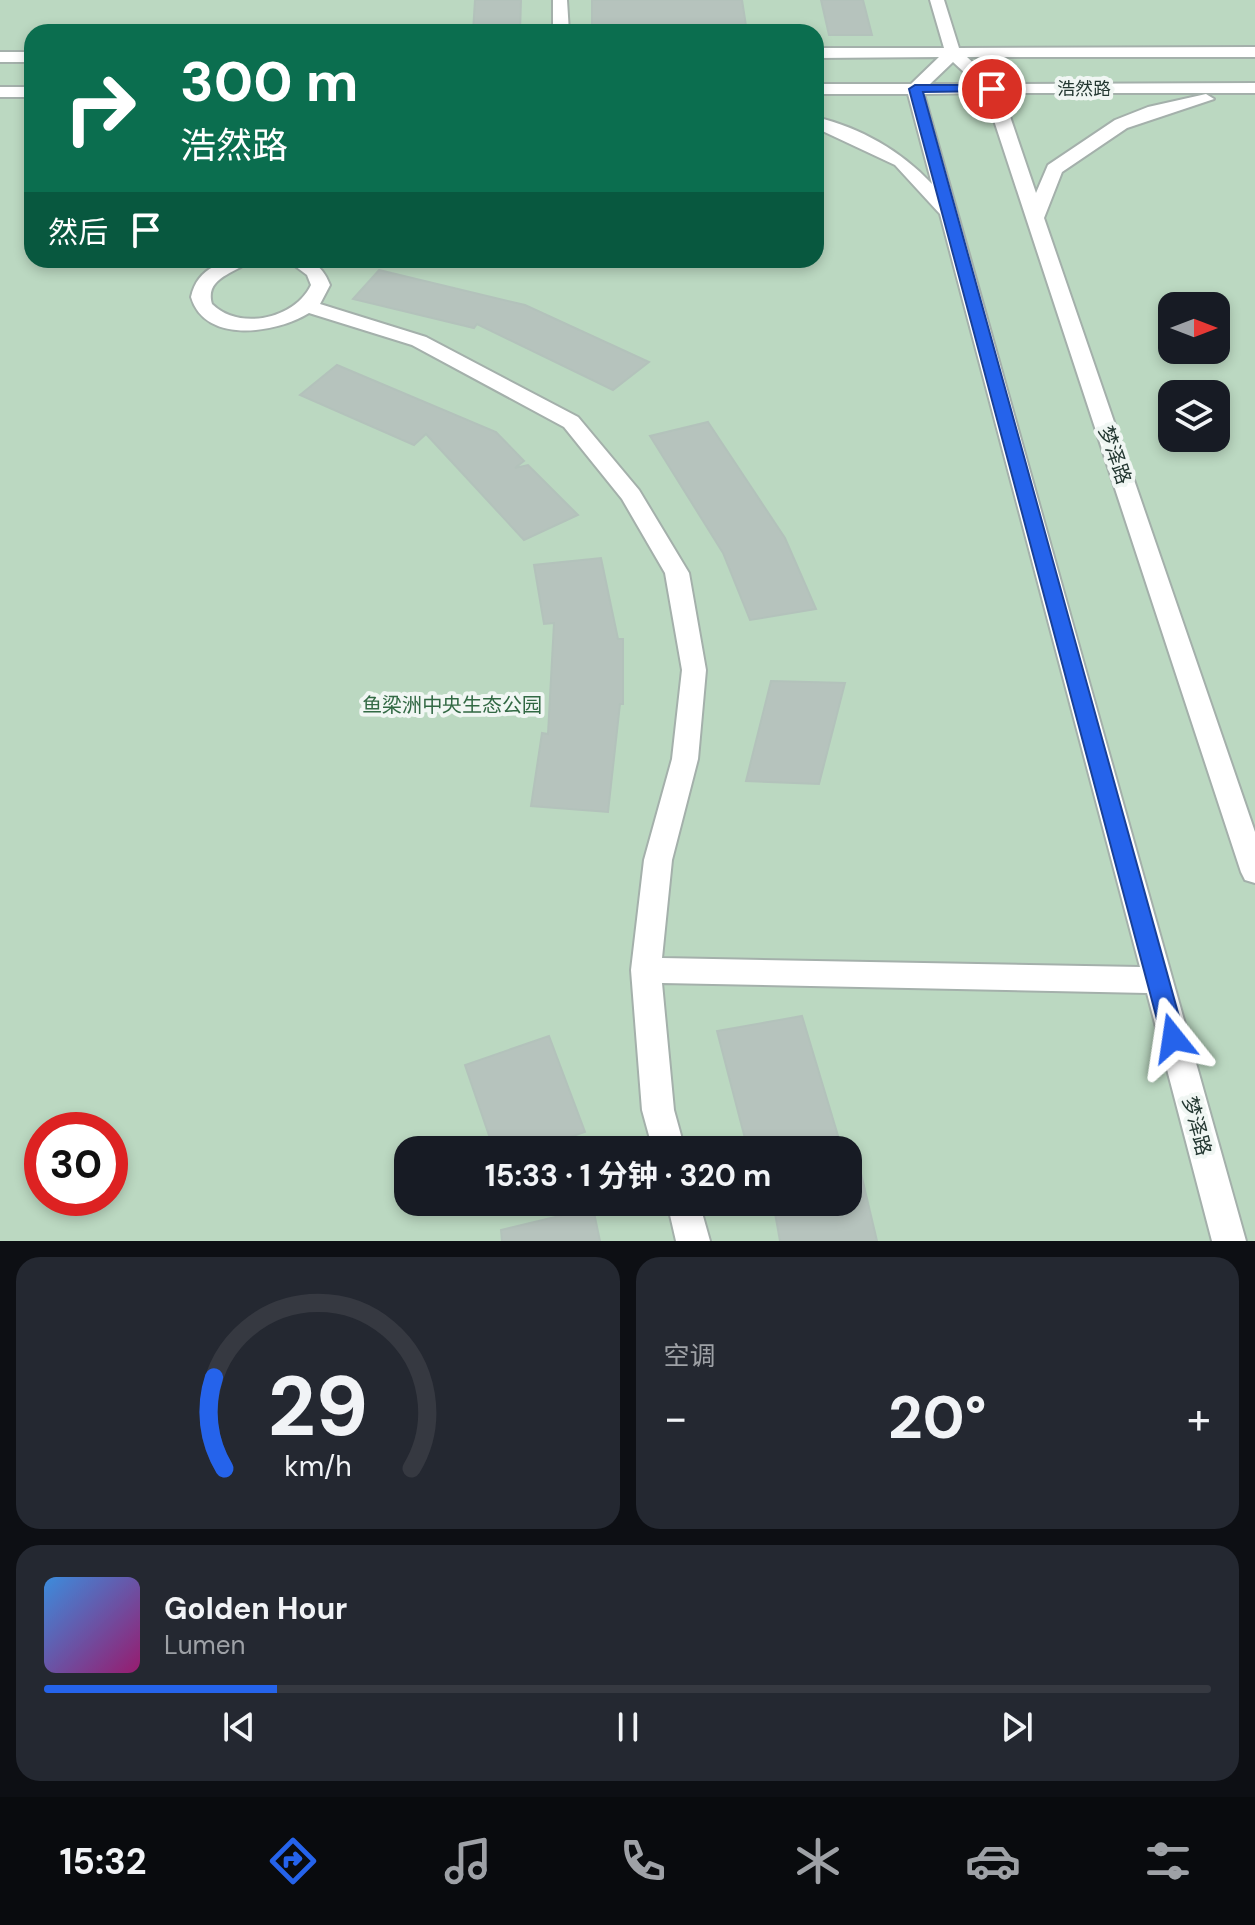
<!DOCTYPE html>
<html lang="zh">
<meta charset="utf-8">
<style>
body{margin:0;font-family:"DM Sans","Noto Sans SC",sans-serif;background:#242831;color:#f1f3f6;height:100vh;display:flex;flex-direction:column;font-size:30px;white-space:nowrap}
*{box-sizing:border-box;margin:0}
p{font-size:26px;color:#9ea1a6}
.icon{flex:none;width:44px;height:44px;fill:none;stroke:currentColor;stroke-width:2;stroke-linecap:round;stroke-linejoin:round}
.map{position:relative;height:1241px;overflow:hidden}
.side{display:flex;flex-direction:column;gap:16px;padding:16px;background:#0d0f14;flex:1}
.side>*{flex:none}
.banner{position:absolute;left:24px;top:24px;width:800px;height:244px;border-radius:24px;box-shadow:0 4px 12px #0003;background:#0b6e4f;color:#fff;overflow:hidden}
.needle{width:52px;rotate:90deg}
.fabs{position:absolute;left:1158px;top:292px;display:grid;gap:16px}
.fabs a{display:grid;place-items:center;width:72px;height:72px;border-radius:16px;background:#171b24;box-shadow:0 4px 12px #0003;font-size:40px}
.speed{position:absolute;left:24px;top:1112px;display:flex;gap:16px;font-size:40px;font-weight:700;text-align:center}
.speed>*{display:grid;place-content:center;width:104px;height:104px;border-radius:50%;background:#171b24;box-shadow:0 4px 12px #0003;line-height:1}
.speed .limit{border:12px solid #d22;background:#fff;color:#111}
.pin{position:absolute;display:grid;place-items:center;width:68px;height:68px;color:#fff;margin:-34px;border:4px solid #fff;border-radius:50%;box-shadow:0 2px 8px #0007}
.me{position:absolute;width:88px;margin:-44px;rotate:345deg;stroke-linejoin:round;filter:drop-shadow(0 0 6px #0008)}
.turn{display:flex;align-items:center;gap:28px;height:168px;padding:0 24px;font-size:36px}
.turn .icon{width:104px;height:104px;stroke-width:2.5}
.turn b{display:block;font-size:56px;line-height:68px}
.then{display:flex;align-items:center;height:76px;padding:0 24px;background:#0003;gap:16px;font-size:30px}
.big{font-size:60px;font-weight:700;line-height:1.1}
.side .card{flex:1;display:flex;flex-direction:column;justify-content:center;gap:12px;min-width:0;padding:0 28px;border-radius:24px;background:#242831}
.side .dial{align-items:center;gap:0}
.dial svg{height:208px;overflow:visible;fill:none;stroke:#363941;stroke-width:7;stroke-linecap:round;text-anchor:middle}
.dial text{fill:#f1f3f6;stroke:none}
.song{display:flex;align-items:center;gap:24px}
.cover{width:96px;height:96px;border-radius:12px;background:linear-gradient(135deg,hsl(210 70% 55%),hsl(320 70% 35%))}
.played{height:8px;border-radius:4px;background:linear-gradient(90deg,#2563eb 20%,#363941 20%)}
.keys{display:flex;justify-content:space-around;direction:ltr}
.heat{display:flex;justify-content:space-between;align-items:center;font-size:44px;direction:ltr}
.side .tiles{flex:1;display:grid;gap:16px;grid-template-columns:1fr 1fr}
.card:last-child{grid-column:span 2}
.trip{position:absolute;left:394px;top:1136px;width:468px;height:80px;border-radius:24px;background:#171b24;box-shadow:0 4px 12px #0003;font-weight:700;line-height:80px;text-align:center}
.dock{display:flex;height:128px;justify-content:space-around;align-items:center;background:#090b0e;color:#9ea1a6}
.dock .icon{width:56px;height:56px}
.dock .active{color:#2563eb}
.dock b{font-size:36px;color:#f1f3f6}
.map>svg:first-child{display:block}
.green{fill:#bbd8c1;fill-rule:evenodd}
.building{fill:#b6c3bd;stroke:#b3c2bb;stroke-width:2}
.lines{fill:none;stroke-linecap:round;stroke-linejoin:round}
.minor-casing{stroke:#a4b0ab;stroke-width:4}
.minor{fill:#fff;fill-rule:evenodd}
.route{fill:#2563eb;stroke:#184099;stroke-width:2}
.labels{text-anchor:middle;stroke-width:8;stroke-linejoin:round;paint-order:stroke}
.far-street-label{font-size:18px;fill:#233731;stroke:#f0f6f3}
.street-label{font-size:20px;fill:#233731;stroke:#f0f6f3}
.park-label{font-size:20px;fill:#326944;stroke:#f0f6f3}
</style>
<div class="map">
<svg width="1255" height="1241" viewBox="0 0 1255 1241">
<rect width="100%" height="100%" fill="#e0e9e4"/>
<path class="green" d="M 0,0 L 1255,0 L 1255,1241 L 0,1241 ZM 32,32 L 816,32 L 816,260 L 32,260 ZM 1172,306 L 1216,306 L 1216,350 L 1172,350 ZM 1172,394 L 1216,394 L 1216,438 L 1172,438 ZM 42,1130 L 110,1130 L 110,1198 L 42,1198 ZM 408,1150 L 848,1150 L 848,1202 L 408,1202 Z"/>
<path class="building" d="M 475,0 L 521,0 L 520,32 L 473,32 Z
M 592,0 L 742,0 L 747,32 L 592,32 Z
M 821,0 L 863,0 L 872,35 L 829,35 Z
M 379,270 L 525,305 L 649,362 L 613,390 L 477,324 L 474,328 L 353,299 Z
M 337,365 L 496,432 L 524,461 L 515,468 L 528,465 L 578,515 L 524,540 L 426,434 L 414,445 L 300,395 Z
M 708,422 L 785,538 L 816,609 L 750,620 L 723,553 L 650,436 Z
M 601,558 L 618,639 L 623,639 L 623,704 L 620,704 L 608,812 L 531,806 L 542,733 L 548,734 L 554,623 L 544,624 L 534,565 Z
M 771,681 L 845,683 L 819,784 L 746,781 Z
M 802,1016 L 842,1149 L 855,1148 L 877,1241 L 780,1241 L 773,1202 L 848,1202 L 848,1150 L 748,1150 L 717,1031 Z
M 549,1036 L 585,1132 L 532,1150 L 494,1150 L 465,1065 Z
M 593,1208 L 600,1241 L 502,1241 L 501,1230 Z"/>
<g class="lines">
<g class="minor-casing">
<path id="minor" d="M 553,0 L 567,0 L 569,32 L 553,32 Z
M 930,0 L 944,0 L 959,48 L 1255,47 L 1255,57 L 967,57 L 996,84 L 1255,83 L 1255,93 L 1002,93 L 1036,193 L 1048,165 L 1115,120 L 1148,107 L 1206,94 L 1214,99 L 1127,128 L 1062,172 L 1044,218 L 1255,832 L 1255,883 L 1245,880 L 1241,872 L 985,93 L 924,94 L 1246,1241 L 1212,1241 L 1147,993 L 662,983 L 674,1110 L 685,1150 L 653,1150 L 642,1110 L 631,970 L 644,860 L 672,759 L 682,670 L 665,573 L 622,499 L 564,427 L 412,345 L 309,313 C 277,333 205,345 191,297 C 198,266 224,260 251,260 C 237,273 204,277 212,304 C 239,331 295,319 311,285 L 307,275 L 287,260 C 310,260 321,262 330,285 L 320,304 L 426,337 L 578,417 L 639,490 L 689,573 L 706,670 L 698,759 L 672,860 L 662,958 L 1140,967 L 940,214 L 895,165 L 816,128 L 816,117 C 861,128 901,151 932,184 L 908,94 L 816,94 L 816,84 L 911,84 L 939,57 L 816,58 L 816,48 L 944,48 ZM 953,62 L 977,84 L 930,84 Z
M 0,52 L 32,52 L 32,62 L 0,62 Z
M 0,87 L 32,87 L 32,97 L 0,97 Z
M 667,1202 L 699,1202 L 710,1241 L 676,1241 Z"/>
</g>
<use href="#minor" class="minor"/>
</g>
<path class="route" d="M 992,85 L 996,86 L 996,91 L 923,92 L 1185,1038 L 1181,1045 L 1173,1048 L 1165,1045 L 1162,1038 L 909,89 L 915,85 Z"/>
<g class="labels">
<g class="far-street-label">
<text x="1084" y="95">浩然路</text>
</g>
<g class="street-label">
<text transform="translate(1115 455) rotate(71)" y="7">梦泽路</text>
<text transform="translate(1197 1126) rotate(75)" y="7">梦泽路</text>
</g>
<g class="park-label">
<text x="452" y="712">鱼梁洲中央生态公园</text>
</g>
</g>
</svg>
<div class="fabs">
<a><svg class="needle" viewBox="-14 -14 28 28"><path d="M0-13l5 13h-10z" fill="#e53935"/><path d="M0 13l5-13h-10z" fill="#9ea1a6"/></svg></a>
<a><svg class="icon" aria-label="layers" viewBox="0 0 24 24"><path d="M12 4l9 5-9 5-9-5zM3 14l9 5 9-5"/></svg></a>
</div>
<div class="speed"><div class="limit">30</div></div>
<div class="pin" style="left:992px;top:89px;background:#d93025"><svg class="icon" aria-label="arrive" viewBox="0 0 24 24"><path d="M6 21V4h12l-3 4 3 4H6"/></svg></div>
<svg class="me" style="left:1173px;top:1038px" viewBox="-20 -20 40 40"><path d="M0-17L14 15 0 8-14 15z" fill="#2563eb" stroke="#fff" stroke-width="4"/></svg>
<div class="trip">15:33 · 1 分钟 · 320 m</div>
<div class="banner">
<div class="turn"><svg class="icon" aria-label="right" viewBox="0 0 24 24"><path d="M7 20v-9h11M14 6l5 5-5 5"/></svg><div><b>300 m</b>浩然路</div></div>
<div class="then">然后<svg class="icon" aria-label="arrive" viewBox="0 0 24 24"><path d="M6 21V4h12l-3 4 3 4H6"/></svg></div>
</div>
</div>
<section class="side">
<div class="tiles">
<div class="card dial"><svg viewBox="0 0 100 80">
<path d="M14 69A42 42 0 1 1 86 69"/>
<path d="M14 69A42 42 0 0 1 10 34" stroke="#2563eb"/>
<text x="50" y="56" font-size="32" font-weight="700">29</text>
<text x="50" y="72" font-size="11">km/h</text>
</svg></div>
<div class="card"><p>空调</p>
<div class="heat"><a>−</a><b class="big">20°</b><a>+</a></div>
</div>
<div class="card">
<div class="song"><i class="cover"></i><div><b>Golden Hour</b><p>Lumen</p></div></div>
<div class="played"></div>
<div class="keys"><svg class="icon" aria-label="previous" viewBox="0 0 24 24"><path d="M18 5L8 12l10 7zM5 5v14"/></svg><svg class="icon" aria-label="pause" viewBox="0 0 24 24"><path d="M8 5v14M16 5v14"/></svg><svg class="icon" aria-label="next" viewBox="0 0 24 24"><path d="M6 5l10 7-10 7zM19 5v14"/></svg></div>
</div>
</div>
</section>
<nav class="dock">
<b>15:32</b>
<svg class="icon active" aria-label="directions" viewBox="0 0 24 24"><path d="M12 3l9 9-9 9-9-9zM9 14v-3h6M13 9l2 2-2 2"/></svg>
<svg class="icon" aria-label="music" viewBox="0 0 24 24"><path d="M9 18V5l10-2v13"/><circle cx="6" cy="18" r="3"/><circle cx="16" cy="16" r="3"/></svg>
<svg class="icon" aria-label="phone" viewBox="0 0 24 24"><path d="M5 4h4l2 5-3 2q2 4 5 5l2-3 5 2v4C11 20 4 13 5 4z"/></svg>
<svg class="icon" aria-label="climate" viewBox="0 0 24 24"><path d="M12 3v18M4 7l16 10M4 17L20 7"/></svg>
<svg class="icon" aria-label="car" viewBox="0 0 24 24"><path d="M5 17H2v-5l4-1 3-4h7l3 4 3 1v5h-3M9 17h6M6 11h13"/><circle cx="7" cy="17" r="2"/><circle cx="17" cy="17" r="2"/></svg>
<svg class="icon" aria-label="filters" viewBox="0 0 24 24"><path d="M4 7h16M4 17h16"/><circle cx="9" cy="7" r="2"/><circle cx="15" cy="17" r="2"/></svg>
</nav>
